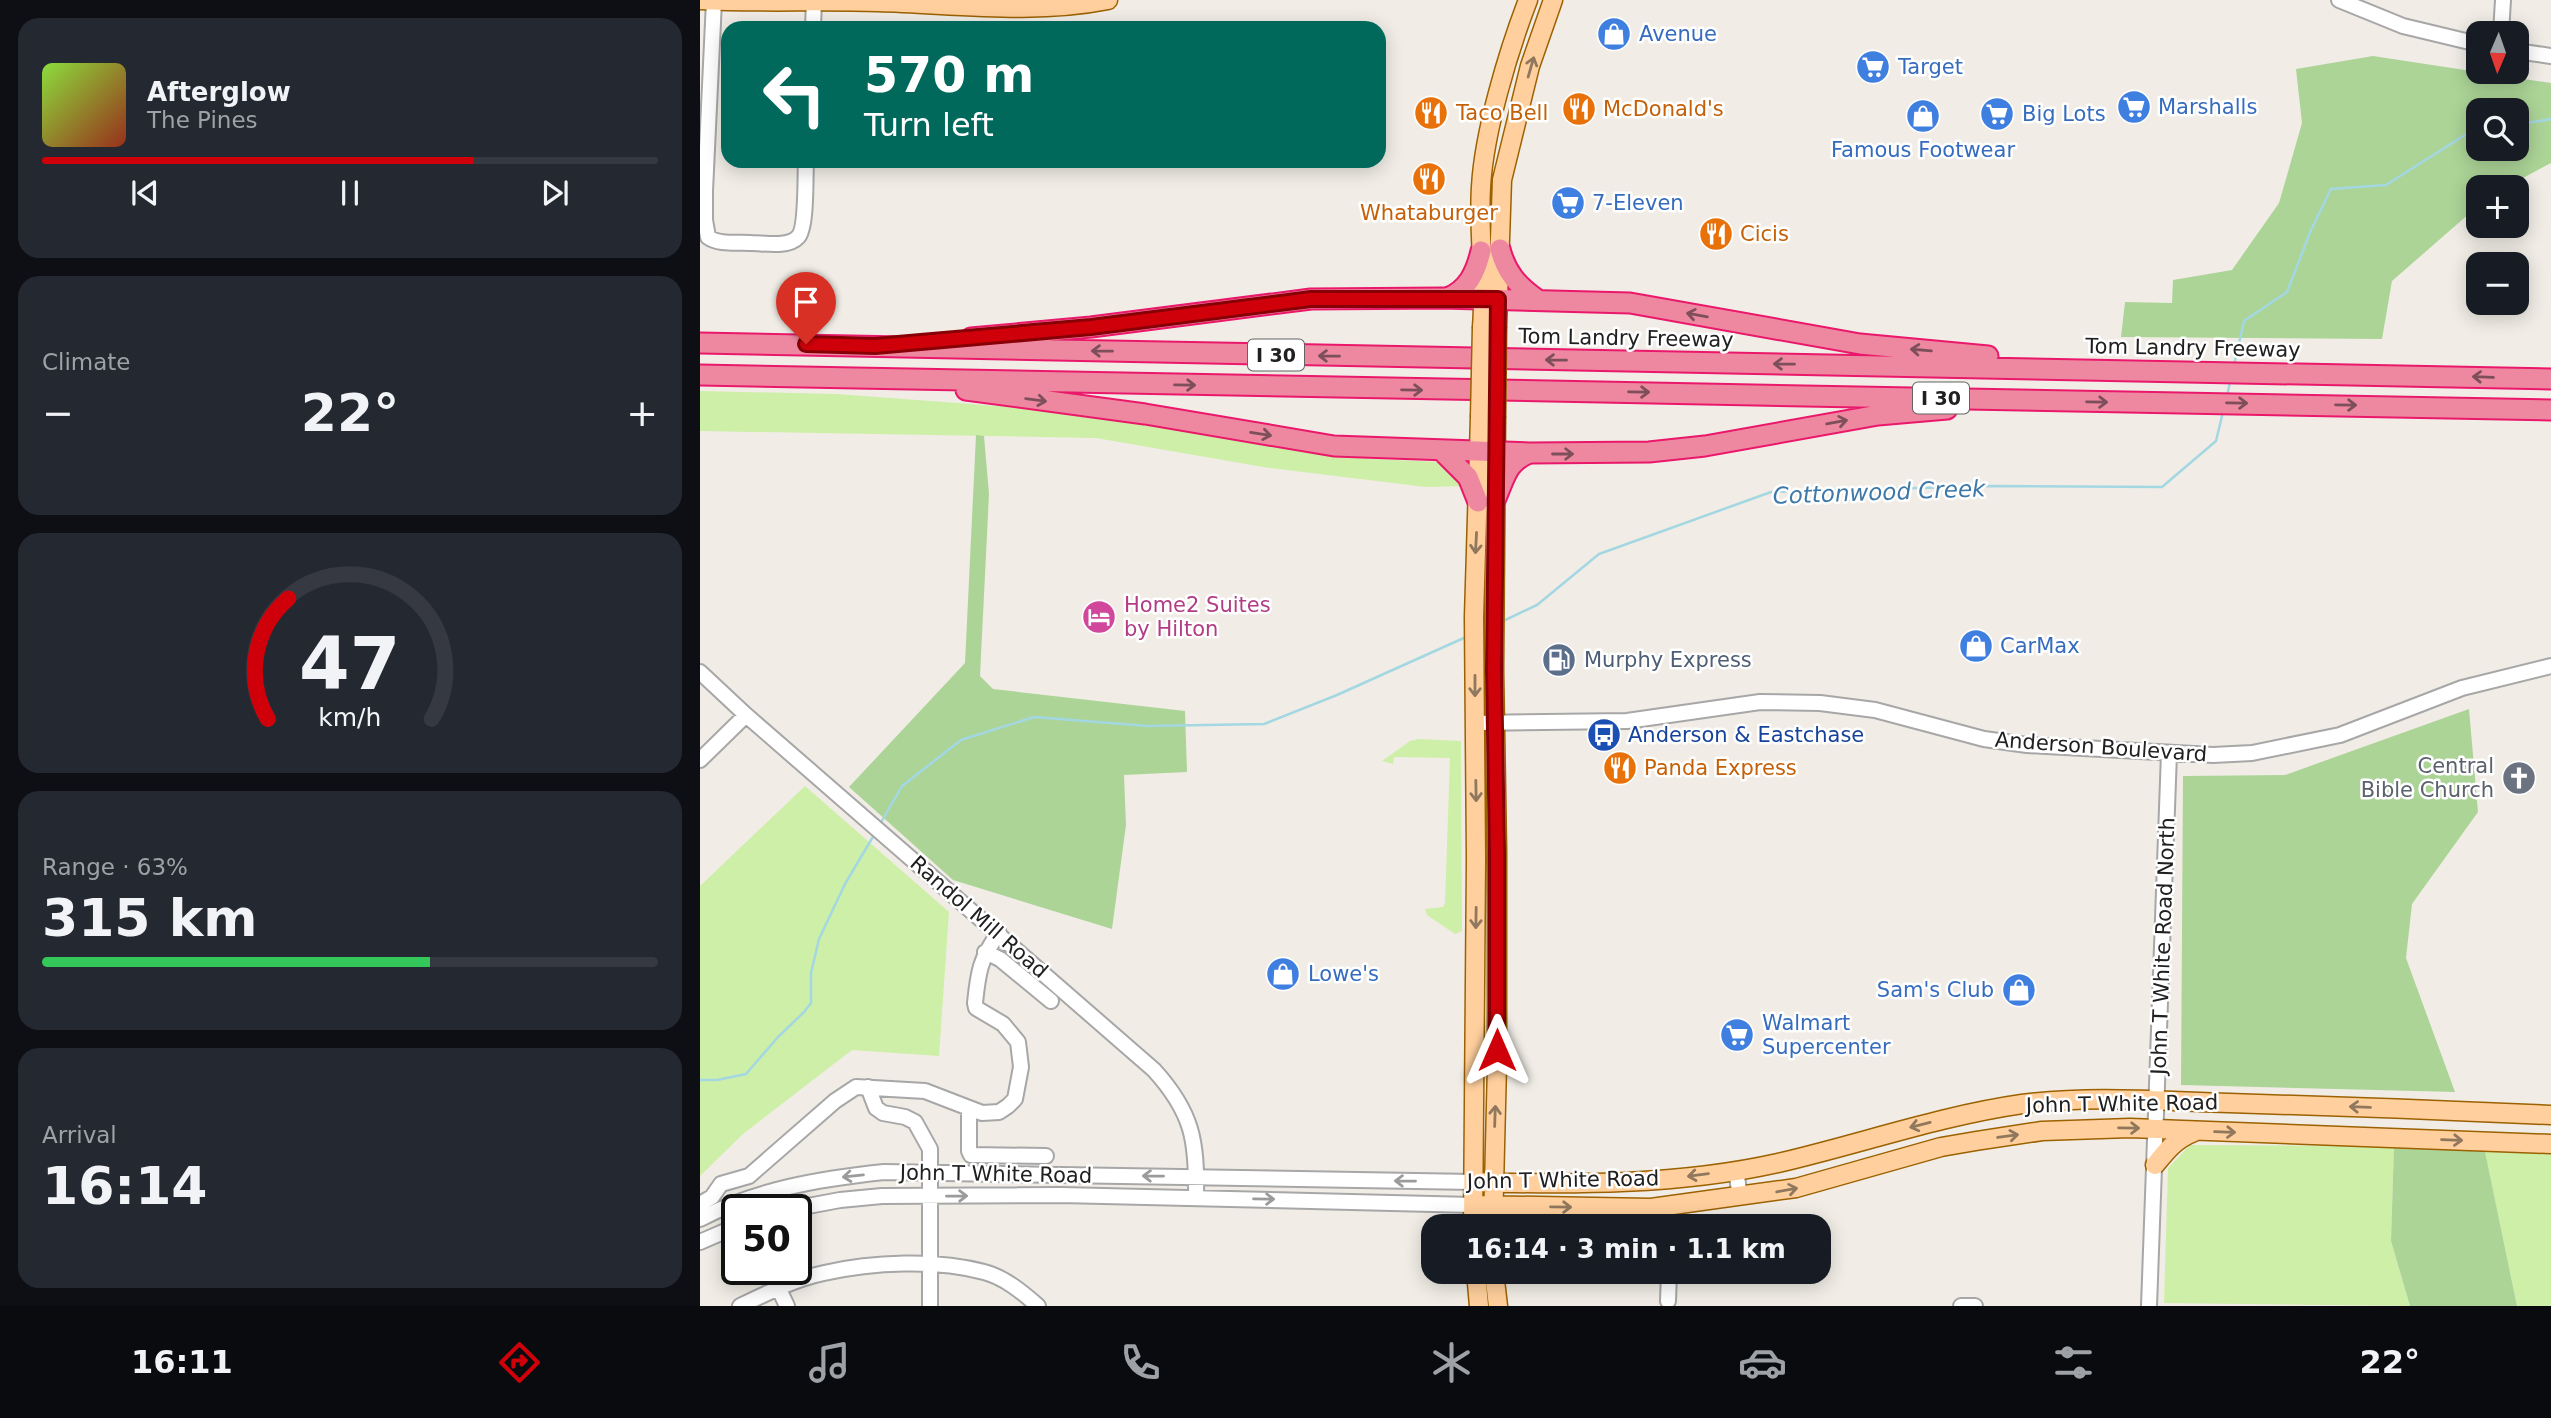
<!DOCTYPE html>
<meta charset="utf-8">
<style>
body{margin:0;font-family:"DejaVu Sans",sans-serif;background:#242831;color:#f1f3f6;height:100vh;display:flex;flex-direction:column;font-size:26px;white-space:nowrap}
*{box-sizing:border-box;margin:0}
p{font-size:23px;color:#9ea1a6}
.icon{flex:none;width:38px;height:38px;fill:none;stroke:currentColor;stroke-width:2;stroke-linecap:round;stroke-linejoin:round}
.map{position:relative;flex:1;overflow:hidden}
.sheet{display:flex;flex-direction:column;gap:18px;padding:18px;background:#0d0f14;width:700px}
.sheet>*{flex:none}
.guide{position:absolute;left:21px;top:21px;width:665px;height:147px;border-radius:21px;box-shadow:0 4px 18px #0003;background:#00695c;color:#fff;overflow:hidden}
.needle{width:46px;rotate:182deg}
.tools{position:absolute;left:1766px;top:21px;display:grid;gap:14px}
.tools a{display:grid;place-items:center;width:63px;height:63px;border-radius:14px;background:#171b24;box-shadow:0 4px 18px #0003;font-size:35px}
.speed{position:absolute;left:21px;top:1194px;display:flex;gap:14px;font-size:35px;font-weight:700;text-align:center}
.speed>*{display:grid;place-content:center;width:91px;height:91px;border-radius:50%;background:#171b24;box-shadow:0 4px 18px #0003;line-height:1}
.speed .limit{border:4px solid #111;border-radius:10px;background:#fff;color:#111}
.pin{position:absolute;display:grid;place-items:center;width:60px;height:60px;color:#fff;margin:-72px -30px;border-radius:50% 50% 50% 0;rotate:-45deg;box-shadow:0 0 7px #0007}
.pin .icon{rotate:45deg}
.me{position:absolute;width:77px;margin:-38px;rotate:0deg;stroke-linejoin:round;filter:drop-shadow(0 0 5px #0008)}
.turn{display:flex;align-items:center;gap:24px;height:147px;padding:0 28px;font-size:32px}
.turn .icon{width:91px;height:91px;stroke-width:2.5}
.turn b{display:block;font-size:49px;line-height:60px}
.big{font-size:52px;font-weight:700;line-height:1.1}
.sheet .card{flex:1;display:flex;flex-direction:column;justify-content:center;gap:10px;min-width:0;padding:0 24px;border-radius:21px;background:#242831}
.sheet .dial{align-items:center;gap:0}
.dial svg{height:182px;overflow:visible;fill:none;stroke:#363941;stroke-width:7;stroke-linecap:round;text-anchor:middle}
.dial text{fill:#f1f3f6;stroke:none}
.song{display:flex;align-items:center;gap:21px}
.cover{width:84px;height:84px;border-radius:10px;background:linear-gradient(135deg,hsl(90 70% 55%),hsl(10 70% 35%))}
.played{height:7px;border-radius:4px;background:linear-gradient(90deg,#d0000a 70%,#363941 70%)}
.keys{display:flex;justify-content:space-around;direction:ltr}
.heat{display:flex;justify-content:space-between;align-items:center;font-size:38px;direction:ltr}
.charge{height:10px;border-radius:5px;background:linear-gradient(90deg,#34c759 63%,#363941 0)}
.trip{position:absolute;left:721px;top:1214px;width:410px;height:70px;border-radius:21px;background:#171b24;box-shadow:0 4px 18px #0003;font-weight:700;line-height:70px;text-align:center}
.dock{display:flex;height:112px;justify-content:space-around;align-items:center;background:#090b0e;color:#9ea1a6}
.dock .icon{width:49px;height:49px}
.dock .current{color:#d0000a}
.dock b{font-size:32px;color:#f1f3f6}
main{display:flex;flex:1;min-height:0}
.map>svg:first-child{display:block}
.grass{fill:#ceefa8}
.forest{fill:#acd497;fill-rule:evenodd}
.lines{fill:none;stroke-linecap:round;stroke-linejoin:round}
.stream{stroke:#a3d7e2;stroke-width:2.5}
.minor-casing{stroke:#a7a7a7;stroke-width:18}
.major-casing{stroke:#9c6100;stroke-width:21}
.highway-casing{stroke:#ea186a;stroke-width:23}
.minor{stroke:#fff;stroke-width:14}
.major{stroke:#ffd09d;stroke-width:18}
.highway{stroke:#ee88a0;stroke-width:19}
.major-bridge-casing{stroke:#9c6100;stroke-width:21;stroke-linecap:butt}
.major-bridge{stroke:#ffd09d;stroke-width:18}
.oneway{stroke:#90785e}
.oneway2{stroke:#7d4f5a}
.oneway3{stroke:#9b9b9b}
.route-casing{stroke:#870006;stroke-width:18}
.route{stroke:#d0000a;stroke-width:12}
.labels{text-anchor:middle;stroke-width:5;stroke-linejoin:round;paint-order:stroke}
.shield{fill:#fff;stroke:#636363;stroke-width:2}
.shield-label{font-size:19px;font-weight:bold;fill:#202020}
.shop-label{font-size:21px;fill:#366cbe;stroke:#fff;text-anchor:start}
.food-label{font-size:21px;fill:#c56008;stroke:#fff;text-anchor:start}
.street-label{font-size:21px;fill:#202020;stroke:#fff}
.hotel-label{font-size:21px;fill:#b23c85;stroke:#fff;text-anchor:start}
.service-label{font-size:21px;fill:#4e5e75;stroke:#fff;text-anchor:start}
.transit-label{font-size:21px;fill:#164399;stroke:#fff;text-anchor:start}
.worship-label{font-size:21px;fill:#5b616d;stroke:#fff;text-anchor:end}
.water-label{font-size:23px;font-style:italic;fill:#3e78a8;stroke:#fff}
</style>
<main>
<section class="sheet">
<div class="card">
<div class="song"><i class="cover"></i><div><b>Afterglow</b><p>The Pines</p></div></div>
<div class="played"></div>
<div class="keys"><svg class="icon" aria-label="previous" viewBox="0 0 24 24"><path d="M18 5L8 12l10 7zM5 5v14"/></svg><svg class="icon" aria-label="pause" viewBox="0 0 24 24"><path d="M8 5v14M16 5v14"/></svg><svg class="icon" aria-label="next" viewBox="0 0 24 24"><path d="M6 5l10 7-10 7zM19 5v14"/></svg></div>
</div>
<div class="card"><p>Climate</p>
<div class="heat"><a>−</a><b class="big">22°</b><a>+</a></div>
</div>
<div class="card dial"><svg viewBox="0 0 100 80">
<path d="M14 69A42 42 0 1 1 86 69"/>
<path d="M14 69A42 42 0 0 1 23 16" stroke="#d0000a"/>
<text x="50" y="56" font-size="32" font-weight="700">47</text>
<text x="50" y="72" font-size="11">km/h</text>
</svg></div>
<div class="card"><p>Range · 63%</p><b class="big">315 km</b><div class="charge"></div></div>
<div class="card"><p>Arrival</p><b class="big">16:14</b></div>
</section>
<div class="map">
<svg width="1851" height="1306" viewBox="0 0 1851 1306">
<rect width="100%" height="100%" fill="#f1ede6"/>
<path class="grass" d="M 0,391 L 137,394 L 419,415 L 671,459 L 742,462 L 768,486 L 726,487 L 569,468 L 396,438 L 0,431 Z
M 718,739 L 761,741 L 762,931 L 755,934 L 727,915 L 725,909 L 743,907 L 745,903 L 750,758 L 694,757 L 693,764 L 682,761 L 710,741 Z
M 105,786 L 249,912 L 239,1056 L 152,1050 L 43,1134 L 0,1176 L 0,886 Z
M 1490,1145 L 1694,1146 L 1691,1241 L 1710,1306 L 1464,1303 L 1468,1168 Z
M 1784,1148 L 1851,1152 L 1851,1306 L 1817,1306 Z"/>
<path class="forest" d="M 1673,56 L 1851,83 L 1851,163 L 1806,187 L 1778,187 L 1778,206 L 1692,281 L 1682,339 L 1421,337 L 1425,302 L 1472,303 L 1473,280 L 1532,270 L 1579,203 L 1602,123 L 1596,69 ZM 1778,110 L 1816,110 L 1816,149 L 1778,149 Z
M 276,435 L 284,436 L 289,494 L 280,676 L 293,689 L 485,711 L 487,772 L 424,775 L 426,825 L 412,929 L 253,880 L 149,787 L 265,663 Z
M 1769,709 L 1778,812 L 1712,904 L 1706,958 L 1755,1092 L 1481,1085 L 1483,776 L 1585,775 Z
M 1694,1146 L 1784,1147 L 1817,1306 L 1710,1306 L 1691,1241 Z"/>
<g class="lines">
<path class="stream" d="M 1816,125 L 1851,119
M 1534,365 L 1544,321 L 1587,292 L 1611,230 L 1631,189 L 1686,185 L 1768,133 L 1778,132
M 1527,396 L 1530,382
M 801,622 L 837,605 L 899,554 L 1071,492 L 1294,486 L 1462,487 L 1516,441 L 1523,412
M 179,826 L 202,786 L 261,740 L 334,717 L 448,726 L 564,724 L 637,695 L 766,637
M 0,1080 L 17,1080 L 46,1074 L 78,1037 L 104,1012 L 111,1003 L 111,973 L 119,939 L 145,884 L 174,835"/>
<g class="minor-casing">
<path id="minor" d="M 1639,0 L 1703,26 L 1778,44
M 14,1 L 5,191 L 5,220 L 8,237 C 19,245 37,242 51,243 C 64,243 88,248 98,237 C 107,228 105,175 106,161
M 113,28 L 114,1
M 1801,33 L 1803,0
M 1816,51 L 1851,56
M 0,672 L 46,715 L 454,1070 C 493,1113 497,1141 496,1198
M 775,723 L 927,721 L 1060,702 L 1120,703 L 1175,710 L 1284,739 L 1327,745 L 1513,755 L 1552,753 L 1640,735 L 1762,688 L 1851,666
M 0,760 L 46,715
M 285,952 L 300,959 L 351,1001
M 168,1087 L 176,1108 L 183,1113 L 205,1117 L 215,1122 L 230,1149 L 230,1306
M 269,1109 L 269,1151 L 271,1155 L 346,1156
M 1036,1170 L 1040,1197
M 0,1204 L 12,1197 L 21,1184 L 49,1176 L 135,1101 L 156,1087 L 225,1091 L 282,1113 L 299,1112 L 308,1106 L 315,1099 L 321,1067 L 318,1042 L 303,1024 L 276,1008 L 275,1003 C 278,973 280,958 299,933
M 92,1209 L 140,1200 L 182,1196 L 361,1195 L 773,1205
M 0,1219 C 58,1189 119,1179 184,1172 L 774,1182
M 0,1242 L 37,1226
M 78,1287 L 87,1306
M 968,1301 L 969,1272
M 40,1306 C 67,1293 95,1279 124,1273 C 172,1262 237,1259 284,1272 C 304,1277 322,1292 338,1306
M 1261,1306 L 1275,1306
M 1449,1306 L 1469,753"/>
</g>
<g class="major-casing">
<path id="major" d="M 0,0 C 59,3 118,0 178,2 C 254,4 333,15 408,0
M 782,327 C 786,280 778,234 781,187 C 784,132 808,52 828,0
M 797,327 L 802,180 L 830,66 L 853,0
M 1455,1165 C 1467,1150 1476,1139 1494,1132
M 774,1182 C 873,1185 980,1185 1078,1163 C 1160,1144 1239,1116 1322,1104 C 1390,1095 1461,1101 1529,1103 C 1636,1106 1744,1110 1851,1115
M 773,1205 L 951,1208 L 1096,1188 L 1241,1147 L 1276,1141 L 1342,1131 L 1430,1128 L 1851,1144
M 773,1227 L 776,859 L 774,617 L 780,417
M 793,1227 L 797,1065 L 797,851 L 794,670 L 796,418
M 776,1272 L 779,1306
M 794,1272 L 798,1306"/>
</g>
<g class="highway-casing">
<path id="highway" d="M 800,249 C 806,273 818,286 838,300
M 747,298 C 768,290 776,272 781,251
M 271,338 L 391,327 L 611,299 L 742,298 L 930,303 L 1160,344 L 1288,356
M 0,343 L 1851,379
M 0,375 L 1851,410
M 266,390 L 445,414 L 634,446 L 830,453 L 949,452 L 1005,446 L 1178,415 L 1247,409
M 741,450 L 768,477 L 778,502
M 796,498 C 805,478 807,461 830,453"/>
</g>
<use href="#minor" class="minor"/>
<use href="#major" class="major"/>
<use href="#highway" class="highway"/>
<g class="major-bridge-casing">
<path id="major-bridge" d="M 780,417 L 782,327
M 796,418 L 797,327"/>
</g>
<use href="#major-bridge" class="major-bridge"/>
</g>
<defs><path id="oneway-shaft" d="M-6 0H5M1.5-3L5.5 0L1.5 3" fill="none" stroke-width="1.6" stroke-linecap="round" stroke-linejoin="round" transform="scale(1.75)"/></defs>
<g class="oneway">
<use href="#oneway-shaft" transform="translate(831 67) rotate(-74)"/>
<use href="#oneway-shaft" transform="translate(776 543) rotate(93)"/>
<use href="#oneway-shaft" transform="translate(775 686) rotate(90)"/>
<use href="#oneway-shaft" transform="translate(776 791) rotate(89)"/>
<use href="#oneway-shaft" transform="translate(776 918) rotate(91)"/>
<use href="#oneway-shaft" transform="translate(1660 1107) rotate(-178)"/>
<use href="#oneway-shaft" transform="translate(795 1116) rotate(-88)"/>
<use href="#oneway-shaft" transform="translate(1220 1125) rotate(166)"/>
<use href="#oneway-shaft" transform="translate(1429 1128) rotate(1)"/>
<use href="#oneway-shaft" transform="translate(1525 1132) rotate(2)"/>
<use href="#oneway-shaft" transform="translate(1308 1136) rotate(-8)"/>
<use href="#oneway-shaft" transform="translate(1752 1140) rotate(2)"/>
<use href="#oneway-shaft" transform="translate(998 1175) rotate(173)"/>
<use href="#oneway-shaft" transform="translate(1087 1190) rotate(-10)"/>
<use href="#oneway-shaft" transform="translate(861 1207) rotate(1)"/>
</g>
<g class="oneway2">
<use href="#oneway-shaft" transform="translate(997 315) rotate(-170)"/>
<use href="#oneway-shaft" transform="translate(1221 350) rotate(-175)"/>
<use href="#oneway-shaft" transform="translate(402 351) rotate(-179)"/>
<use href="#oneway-shaft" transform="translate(629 356) rotate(-179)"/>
<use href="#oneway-shaft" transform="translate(856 360) rotate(-179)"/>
<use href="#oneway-shaft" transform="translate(1084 364) rotate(-179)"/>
<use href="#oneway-shaft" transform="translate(1783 377) rotate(-178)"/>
<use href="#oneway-shaft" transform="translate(485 385) rotate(1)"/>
<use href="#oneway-shaft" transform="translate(712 390) rotate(1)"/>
<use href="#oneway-shaft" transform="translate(939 392) rotate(1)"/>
<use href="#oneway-shaft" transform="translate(336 400) rotate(8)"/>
<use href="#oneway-shaft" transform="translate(1397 402) rotate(1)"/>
<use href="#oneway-shaft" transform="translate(1537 403) rotate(1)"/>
<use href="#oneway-shaft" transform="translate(1646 405) rotate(1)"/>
<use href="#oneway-shaft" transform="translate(1137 422) rotate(-10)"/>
<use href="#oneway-shaft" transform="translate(561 434) rotate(9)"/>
<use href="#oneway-shaft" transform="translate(863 454)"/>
</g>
<g class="oneway3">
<use href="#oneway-shaft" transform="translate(153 1176) rotate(174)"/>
<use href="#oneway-shaft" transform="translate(453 1176) rotate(-179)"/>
<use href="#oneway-shaft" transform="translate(705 1181) rotate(-179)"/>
<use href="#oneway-shaft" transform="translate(257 1196) rotate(-1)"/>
<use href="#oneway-shaft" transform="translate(564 1199) rotate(1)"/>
</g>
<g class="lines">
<g class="route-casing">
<path id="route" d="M 106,344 L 175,346 L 391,327 L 611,299 L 798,299 L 794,670 L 797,851 L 797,1050"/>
</g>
<use href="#route" class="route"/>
</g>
<defs>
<g id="shop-disc" transform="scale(1.75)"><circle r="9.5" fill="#3f7fe0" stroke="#fff"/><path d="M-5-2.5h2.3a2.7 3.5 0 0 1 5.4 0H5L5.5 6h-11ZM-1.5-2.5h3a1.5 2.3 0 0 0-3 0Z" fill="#fff"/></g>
<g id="supermarket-disc" transform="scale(1.75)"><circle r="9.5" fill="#3f7fe0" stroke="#fff"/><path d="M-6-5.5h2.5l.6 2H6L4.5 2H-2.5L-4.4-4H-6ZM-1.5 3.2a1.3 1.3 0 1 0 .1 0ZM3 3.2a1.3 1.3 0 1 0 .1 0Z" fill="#fff"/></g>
<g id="restaurant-disc" transform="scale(1.75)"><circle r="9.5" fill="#e8710a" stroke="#fff"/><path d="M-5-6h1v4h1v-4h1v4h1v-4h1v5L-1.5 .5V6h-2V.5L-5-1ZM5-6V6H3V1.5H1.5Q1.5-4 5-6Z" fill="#fff"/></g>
<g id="hotel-disc" transform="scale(1.75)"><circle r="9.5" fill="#d1479c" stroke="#fff"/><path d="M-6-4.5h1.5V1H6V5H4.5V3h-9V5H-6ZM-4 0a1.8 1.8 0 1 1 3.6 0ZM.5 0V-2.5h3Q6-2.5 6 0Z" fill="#fff"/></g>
<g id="fuel-disc" transform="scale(1.75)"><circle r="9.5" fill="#5c6f8a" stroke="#fff"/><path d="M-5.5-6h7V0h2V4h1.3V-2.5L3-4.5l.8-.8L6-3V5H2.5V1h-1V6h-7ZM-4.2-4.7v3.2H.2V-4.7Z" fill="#fff"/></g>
<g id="bus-disc" transform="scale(1.75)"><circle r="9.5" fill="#1a4fb4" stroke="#fff"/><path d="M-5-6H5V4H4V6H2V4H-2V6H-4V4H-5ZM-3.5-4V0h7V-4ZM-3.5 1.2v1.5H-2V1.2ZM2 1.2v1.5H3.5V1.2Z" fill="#fff"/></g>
<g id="church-disc" transform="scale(1.75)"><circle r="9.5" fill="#6b7280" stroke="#fff"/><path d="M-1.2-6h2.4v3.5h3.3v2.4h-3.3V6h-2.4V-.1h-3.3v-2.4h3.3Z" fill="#fff"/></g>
</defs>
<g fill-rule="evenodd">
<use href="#shop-disc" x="914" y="34"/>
<use href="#supermarket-disc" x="1173" y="67"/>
<use href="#supermarket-disc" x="1434" y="107"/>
<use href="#restaurant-disc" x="879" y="109"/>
<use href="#restaurant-disc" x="731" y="113"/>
<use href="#supermarket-disc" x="1297" y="114"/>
<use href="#shop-disc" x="1223" y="116"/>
<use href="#restaurant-disc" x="729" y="179"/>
<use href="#supermarket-disc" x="868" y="203"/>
<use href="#restaurant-disc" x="1016" y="234"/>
<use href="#hotel-disc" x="399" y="617"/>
<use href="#shop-disc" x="1276" y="646"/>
<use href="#fuel-disc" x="859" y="660"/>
<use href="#bus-disc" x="904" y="735"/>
<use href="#restaurant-disc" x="920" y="768"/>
<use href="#church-disc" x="1819" y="778"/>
<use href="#shop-disc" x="583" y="974"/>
<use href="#shop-disc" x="1319" y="990"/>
<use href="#supermarket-disc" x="1037" y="1035"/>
</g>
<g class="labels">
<g class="shield">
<rect x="548" y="339.5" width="56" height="31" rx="5"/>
<rect x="1213" y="382.5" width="56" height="31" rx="5"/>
</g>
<g class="shield-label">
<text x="576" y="362">I 30</text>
<text x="1241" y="405">I 30</text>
</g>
<g class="shop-label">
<text x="939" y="41">Avenue</text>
<text x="1198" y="74">Target</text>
<text x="1458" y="114">Marshalls</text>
<text x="1322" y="121">Big Lots</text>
<text x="1223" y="157" text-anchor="middle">Famous Footwear</text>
<text x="892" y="210">7-Eleven</text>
<text x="1300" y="653">CarMax</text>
<text x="608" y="981">Lowe's</text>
<text x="1294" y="997" text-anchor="end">Sam's Club</text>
<text x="1062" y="1030">Walmart<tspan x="1062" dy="24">Supercenter</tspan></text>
</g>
<g class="food-label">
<text x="903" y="116">McDonald's</text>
<text x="756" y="120">Taco Bell</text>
<text x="729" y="220" text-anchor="middle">Whataburger</text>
<text x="1040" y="241">Cicis</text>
<text x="944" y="775">Panda Express</text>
</g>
<g class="street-label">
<text transform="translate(926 338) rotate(1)" y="7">Tom Landry Freeway</text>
<text transform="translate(1493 348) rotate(1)" y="7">Tom Landry Freeway</text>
<text transform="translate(1401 747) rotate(4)" y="7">Anderson Boulevard</text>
<text transform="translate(279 917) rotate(41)" y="7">Randol Mill Road</text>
<text transform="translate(1463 946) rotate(-88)" y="7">John T White Road North</text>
<text transform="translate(1422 1104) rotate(-1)" y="7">John T White Road</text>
<text transform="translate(296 1174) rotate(1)" y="7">John T White Road</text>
<text transform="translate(863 1180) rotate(-1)" y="7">John T White Road</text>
</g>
<g class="hotel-label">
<text x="424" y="612">Home2 Suites<tspan x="424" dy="24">by Hilton</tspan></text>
</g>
<g class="service-label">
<text x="884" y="667">Murphy Express</text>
</g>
<g class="transit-label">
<text x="928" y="742">Anderson &amp; Eastchase</text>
</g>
<g class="worship-label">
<text x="1794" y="773">Central<tspan x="1794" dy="24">Bible Church</tspan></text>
</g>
<g class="water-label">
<text transform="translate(1179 492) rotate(-2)" y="8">Cottonwood Creek</text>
</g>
</g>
</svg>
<div class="tools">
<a><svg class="needle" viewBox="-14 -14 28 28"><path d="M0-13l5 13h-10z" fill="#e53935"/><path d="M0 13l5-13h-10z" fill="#9ea1a6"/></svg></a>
<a><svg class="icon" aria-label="search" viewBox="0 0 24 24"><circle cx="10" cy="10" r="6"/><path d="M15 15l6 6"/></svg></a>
<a>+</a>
<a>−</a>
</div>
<div class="speed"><div class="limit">50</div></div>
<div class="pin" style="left:106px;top:344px;background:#d93025"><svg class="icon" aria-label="arrive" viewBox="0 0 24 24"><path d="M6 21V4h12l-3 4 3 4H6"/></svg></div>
<svg class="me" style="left:797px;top:1050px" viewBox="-20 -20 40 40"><path d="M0-17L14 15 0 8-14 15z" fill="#d0000a" stroke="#fff" stroke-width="4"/></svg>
<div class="trip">16:14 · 3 min · 1.1 km</div>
<div class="guide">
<div class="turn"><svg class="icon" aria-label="left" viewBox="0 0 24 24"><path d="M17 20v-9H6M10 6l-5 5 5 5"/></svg><div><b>570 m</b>Turn left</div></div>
</div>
</div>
</main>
<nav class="dock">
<b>16:11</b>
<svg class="icon current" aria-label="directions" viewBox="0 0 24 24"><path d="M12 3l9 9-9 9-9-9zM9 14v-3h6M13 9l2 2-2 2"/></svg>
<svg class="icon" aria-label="music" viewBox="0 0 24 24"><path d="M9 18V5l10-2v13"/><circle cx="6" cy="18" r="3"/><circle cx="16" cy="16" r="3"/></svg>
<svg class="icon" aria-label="phone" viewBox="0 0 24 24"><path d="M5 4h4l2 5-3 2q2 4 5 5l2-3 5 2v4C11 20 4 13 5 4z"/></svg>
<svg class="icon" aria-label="climate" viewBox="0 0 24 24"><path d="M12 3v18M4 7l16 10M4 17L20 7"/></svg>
<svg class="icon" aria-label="car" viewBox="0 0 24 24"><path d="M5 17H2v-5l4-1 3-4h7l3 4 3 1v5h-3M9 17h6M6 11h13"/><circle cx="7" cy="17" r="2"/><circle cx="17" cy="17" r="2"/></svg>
<svg class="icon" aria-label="filters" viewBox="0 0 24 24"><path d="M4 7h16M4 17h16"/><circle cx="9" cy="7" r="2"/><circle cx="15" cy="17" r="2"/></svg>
<b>22°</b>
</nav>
